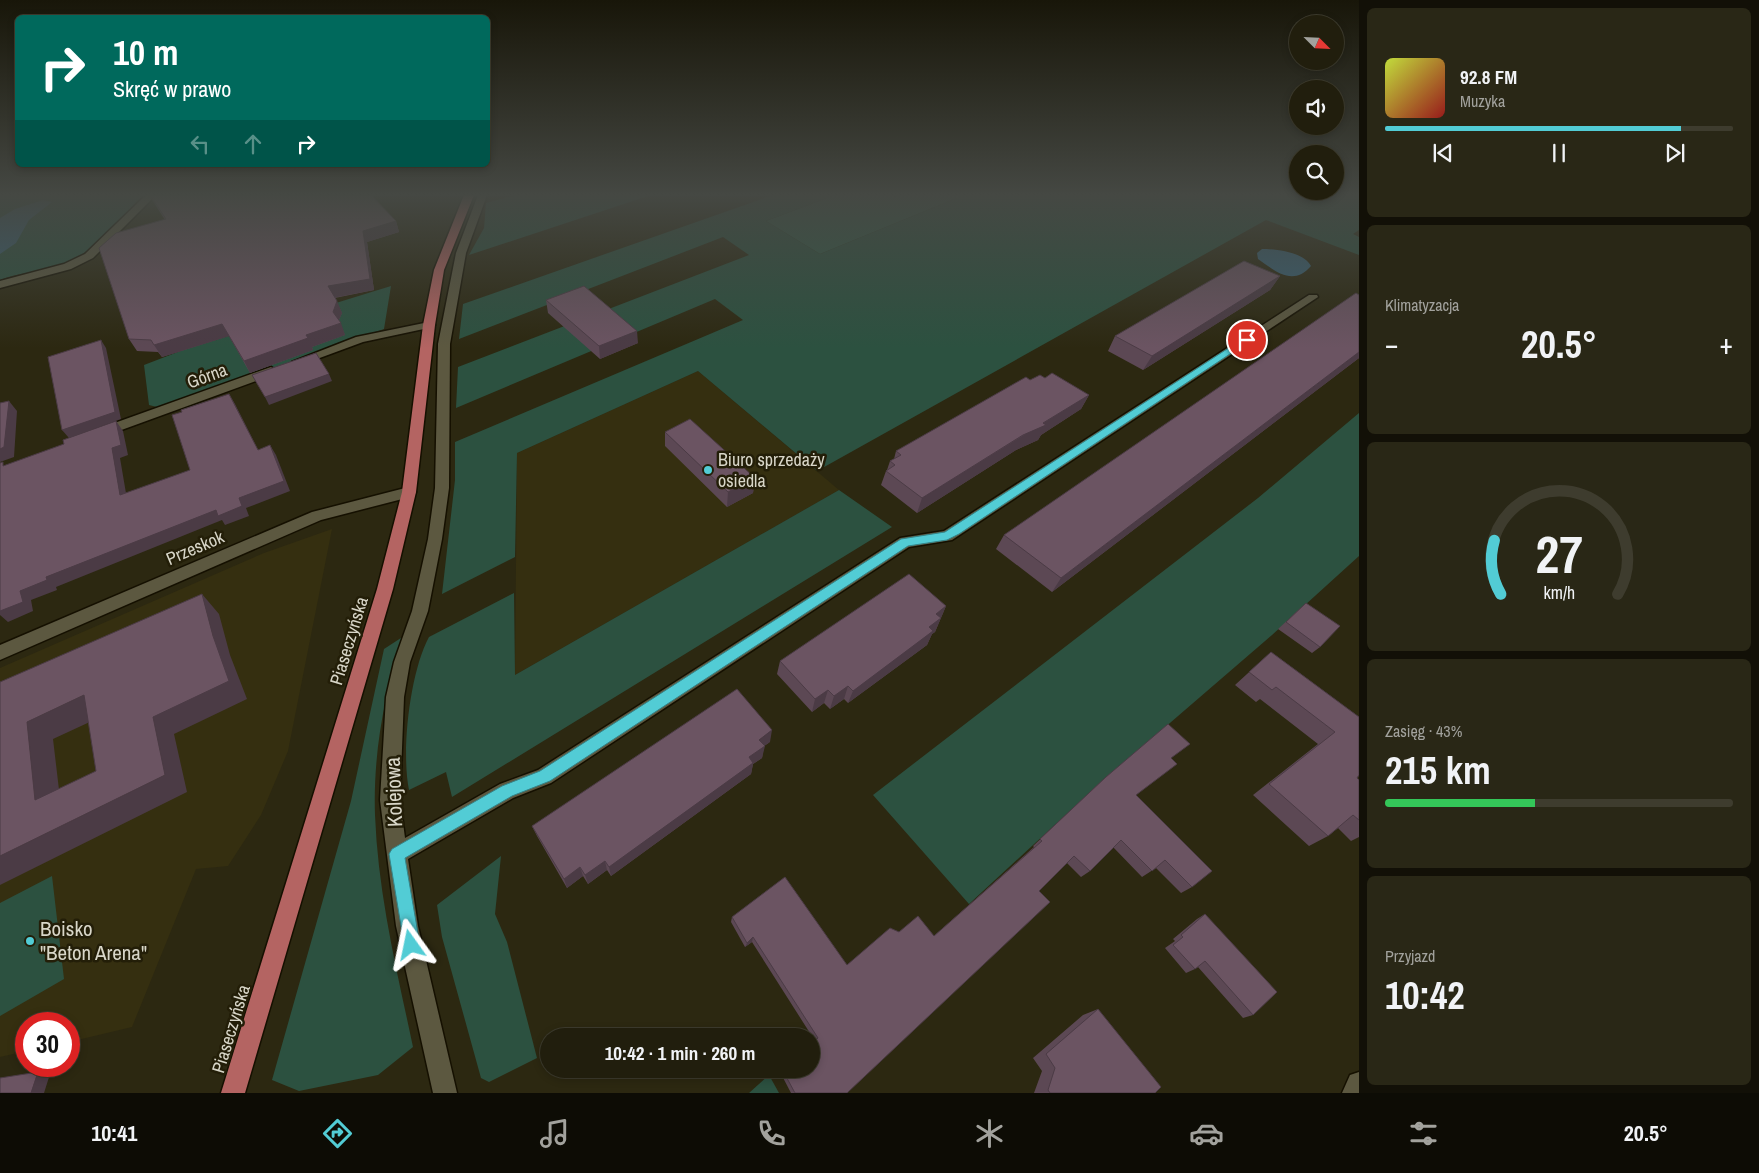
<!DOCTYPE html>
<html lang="pl">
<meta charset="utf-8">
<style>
body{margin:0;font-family:"Archivo Narrow",sans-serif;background:#292716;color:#f1f3f6;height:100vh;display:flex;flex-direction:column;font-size:19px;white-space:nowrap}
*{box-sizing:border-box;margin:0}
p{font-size:16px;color:#a2a29d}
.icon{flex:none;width:28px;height:28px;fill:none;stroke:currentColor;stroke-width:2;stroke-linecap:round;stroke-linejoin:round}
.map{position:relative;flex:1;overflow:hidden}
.side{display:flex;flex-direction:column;gap:8px;padding:8px;background:#121007;width:400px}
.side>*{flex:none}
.guide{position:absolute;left:15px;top:15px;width:475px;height:152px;border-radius:8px;box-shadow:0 2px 8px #0003,0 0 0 1px #3e3c2e;background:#00695c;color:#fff;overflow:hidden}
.needle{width:32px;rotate:114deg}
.tools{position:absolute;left:1289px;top:15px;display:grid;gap:10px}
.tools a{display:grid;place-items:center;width:55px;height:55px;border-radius:50%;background:#211e0d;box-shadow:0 2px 8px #0003,0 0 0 1px #3e3c2e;font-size:25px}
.speed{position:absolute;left:15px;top:1012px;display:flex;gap:10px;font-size:25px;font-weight:700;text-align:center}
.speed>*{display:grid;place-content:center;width:65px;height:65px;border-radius:50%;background:#211e0d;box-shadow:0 2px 8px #0003,0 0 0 1px #3e3c2e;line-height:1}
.speed .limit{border:8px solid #d22;background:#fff;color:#111}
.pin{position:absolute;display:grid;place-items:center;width:42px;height:42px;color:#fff;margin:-21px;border:2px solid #fff;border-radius:50%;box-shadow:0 1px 5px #0007}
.me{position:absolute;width:55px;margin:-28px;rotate:348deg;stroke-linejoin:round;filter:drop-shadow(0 0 4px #0008)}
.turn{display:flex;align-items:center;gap:18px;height:105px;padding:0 15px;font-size:22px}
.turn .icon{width:65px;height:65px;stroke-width:2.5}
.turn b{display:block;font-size:35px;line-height:42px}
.lanes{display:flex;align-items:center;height:48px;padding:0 15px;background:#0003;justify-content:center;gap:25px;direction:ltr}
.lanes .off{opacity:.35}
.big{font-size:38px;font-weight:700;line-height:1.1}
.side .tile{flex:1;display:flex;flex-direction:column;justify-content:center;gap:8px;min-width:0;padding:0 18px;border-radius:8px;background:#292716}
.side .dial{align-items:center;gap:0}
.dial svg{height:130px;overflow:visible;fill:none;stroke:#3e3c2e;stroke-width:7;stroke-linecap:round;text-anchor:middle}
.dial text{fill:#f1f3f6;stroke:none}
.song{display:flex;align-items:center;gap:15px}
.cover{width:60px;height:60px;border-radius:8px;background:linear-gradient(135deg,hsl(70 70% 55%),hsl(0 70% 35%))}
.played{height:5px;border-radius:2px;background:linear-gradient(90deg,#52ccd5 85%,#3e3c2e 85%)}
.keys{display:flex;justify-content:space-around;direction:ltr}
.heat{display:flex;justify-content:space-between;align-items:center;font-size:28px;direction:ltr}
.charge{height:8px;border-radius:4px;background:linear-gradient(90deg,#34c759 43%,#3e3c2e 0)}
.trip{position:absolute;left:540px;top:1028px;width:280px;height:50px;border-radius:25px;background:#211e0d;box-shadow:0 2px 8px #0003,0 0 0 1px #3e3c2e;font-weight:700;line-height:50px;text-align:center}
.tabs{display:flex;height:80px;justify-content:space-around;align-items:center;background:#0d0c05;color:#a2a29d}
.tabs .icon{width:35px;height:35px}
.tabs .on{color:#52ccd5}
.tabs b{font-size:22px;color:#f1f3f6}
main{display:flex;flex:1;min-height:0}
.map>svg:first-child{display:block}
.built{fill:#352f10}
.green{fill:#2c5140}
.forest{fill:#325b49}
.water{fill:#396175}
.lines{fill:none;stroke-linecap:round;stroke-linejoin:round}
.minor-casing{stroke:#151000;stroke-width:3}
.major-casing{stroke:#151000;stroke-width:3}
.minor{fill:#5c5840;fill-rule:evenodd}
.major{fill:#b46462;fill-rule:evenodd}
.wall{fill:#5c4854}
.shaded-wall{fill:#4b3b45}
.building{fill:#6b5462;stroke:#4b3b45;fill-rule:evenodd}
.route{fill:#52ccd5;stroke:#35858a}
.poi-dot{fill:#52ccd5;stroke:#231e08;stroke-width:2}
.labels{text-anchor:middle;stroke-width:5;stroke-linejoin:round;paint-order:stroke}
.street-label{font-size:18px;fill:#d8d6c8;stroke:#231e08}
.poi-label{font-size:18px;fill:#d8d6c8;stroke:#231e08;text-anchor:start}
.near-street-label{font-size:21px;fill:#d8d6c8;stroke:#231e08}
.near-poi-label{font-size:21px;fill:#d8d6c8;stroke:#231e08;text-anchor:start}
</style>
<main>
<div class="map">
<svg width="1359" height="1093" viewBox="0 0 1359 1093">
<rect width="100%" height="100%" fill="#2c2811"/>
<path class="built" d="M 698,371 L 839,490 L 515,675 L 517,453 Z
M 332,529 L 288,751 L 261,815 L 228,866 L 196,869 L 132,1027 L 69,1042 L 69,1024 L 26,1024 L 26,1051 L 0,1057 L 0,668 L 264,553 Z"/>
<path class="green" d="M 0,195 L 143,195 C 117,221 93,255 57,267 C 39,273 18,272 0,280 Z
M 516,195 L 651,195 L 469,255 L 484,228 L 486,203 Z
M 773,195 L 835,195 L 766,221 L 820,254 L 964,195 L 1359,195 L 1359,230 L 1353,234 L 1359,237 L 1359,255 L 1266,220 L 817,471 L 698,371 L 517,453 L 515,557 L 442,594 L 455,480 L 455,442 L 743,320 L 715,299 L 456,408 L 458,367 L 749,255 L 723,237 L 459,339 L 463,304 Z
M 391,286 L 384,329 L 161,408 L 149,405 L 144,365 L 183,350 Z
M 1359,413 L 1359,556 L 1272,635 L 1098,785 L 969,904 L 873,795 L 1258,498 Z
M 839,490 L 892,527 L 452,797 L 446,772 L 409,790 C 401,751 410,672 429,637 L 514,593 L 515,675 Z
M 404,636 C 384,693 373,754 375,815 C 378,894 397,971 413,1047 L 378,1075 L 299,1091 L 272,1080 L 351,801 L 384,649 Z
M 501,856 L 495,914 L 507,942 L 537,1058 L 489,1082 L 481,1078 L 442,937 L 437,905 Z
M 52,876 L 64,979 L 0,1016 L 0,903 Z
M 769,1075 L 779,1093 L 749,1093 Z"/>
<path class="forest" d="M 835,195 L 891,195 L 895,197 L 900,195 L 964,195 L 820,254 L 766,221 Z"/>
<path class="water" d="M 43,200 L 52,202 L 29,220 L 16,243 L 0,254 L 0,218 L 15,209 Z
M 1262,249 C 1276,249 1304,252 1311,266 C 1293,287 1275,271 1258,259 L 1257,253 Z"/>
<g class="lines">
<g class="minor-casing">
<path id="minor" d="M 146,195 L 156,195 L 93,258 L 71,269 L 0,288 L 0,281 L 64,264 L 85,254 Z
M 478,195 L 487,195 L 466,253 L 450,344 L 449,488 L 442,539 L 428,611 L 410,662 L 404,697 L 400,800 L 405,838 L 500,784 L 538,770 L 900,538 L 944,531 L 1309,295 L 1317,295 L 1318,297 L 952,540 L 909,547 L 551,783 L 513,798 L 408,859 L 418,926 L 457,1093 L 433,1093 L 396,926 L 380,800 L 386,697 L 394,662 L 412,611 L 428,539 L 435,488 L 438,344 L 456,253 Z
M 429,322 L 435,325 L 433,327 L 363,342 L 298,366 L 292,362 L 356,337 Z
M 271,367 L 277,371 L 275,374 L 105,436 L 100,437 L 93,433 L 95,430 Z
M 409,487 L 414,488 L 416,492 L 414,496 L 321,520 L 0,660 L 0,645 L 312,512 Z
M 1359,1072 L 1359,1093 L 1342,1093 L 1350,1075 Z"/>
</g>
<g class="major-casing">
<path id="major" d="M 464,195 L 474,195 L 444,270 L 435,325 L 416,492 L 393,589 L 245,1093 L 221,1093 L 377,589 L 402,492 L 423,325 L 434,270 Z"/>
</g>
<use href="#minor" class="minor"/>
<use href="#major" class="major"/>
</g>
<path class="wall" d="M 149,195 L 396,221 L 399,232 L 367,242 L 374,290 L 335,298 L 342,313 L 339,320 L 345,335 L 312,347 L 313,350 L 250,373 L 229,336 L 162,357 L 158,352 L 137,351 L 129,339 L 165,220 Z
M 1280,276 L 1270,290 L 1143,370 L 1108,351 L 1115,336 Z
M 1359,295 L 1359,358 L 1052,592 L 996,549 L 1004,535 Z
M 546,300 L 638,343 L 600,359 L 548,313 Z
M 1045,378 L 1089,395 L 1081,409 L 1041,435 L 1038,440 L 1016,450 L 917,513 L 881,485 L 886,471 L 887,470 L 890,461 L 894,459 L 896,451 L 1030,380 Z
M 665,432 L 755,478 L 753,493 L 727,507 L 665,446 Z
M 1306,603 L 1320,647 L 1312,653 L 1278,629 Z
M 946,606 L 935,632 L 932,634 L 927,645 L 848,703 L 844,699 L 830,709 L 824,703 L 812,712 L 777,674 L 780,661 Z
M 1271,652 L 1359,717 L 1357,778 L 1359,780 L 1359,837 L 1351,841 L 1338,828 L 1328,836 L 1309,846 L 1253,795 L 1318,744 L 1260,699 L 1256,702 L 1235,685 Z
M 770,742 L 764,746 L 762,758 L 753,764 L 751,774 L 611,876 L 607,870 L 588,884 L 583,876 L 567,888 L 537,836 L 532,826 Z
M 1171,758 L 1136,795 L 1192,887 L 1181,893 L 1156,868 L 1142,877 L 1113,847 L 1090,871 L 1081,877 L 1067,863 L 1039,891 L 847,1093 L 791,1093 L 779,1070 L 780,1069 L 811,1069 L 815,1041 L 752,942 L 745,947 L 731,922 L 732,917 L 847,965 L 899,932 L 934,936 L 1034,847 L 1033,846 L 1106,777 Z
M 1205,914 L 1253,1015 L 1243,1018 L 1198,967 L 1195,969 L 1186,973 L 1165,948 L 1175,941 L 1173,939 L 1197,919 Z
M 1098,1009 L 1155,1093 L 1034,1093 L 1042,1071 L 1033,1058 L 1083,1015 Z"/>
<path class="shaded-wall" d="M 396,221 L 399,232 L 367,242 L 374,290 L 332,298 L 328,286 L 363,231 Z
M 1280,276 L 1270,290 L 1143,370 L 1152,356 Z
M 337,301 L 342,313 L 337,324 L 333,312 Z
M 341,323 L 345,335 L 312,347 L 313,350 L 250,373 L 244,361 L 306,335 Z
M 222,324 L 229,336 L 162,357 L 154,345 Z
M 637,331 L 638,343 L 600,359 L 599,346 Z
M 101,340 L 106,348 L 121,419 L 69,438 L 62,430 Z
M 1359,352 L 1359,358 L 1052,592 L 1061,578 Z
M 329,374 L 332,381 L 269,405 L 265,397 Z
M 229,394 L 235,404 L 263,460 L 258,450 Z
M 1089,395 L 1081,409 L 1041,435 L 1038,440 L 1016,450 L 917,513 L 922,498 Z
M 9,401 L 17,411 L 14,457 L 0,462 L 0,449 Z
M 116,421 L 123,431 L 128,455 L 120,458 L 128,505 L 120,495 L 112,448 Z
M 270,445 L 276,455 L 290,491 L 246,508 L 249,516 L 225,525 L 222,520 L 56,587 L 57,590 L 31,600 L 33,611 L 8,622 L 0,615 L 0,606 L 20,591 L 46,577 L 239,498 Z
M 755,478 L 753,493 L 727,507 L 728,492 Z
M 202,594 L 219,614 L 230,655 L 247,699 L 174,734 L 187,792 L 0,885 L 0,856 L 165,775 L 153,717 L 213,636 Z
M 946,606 L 935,632 L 932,634 L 927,645 L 848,703 L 853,691 L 936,614 Z
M 848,686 L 844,699 L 830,709 L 834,696 Z
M 828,690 L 824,703 L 812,712 L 815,699 Z
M 84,695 L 107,714 L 53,739 L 62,815 L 35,800 L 27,722 Z
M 772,730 L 770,742 L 760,749 L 765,746 L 762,758 L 753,764 L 751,774 L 611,876 L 609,867 L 749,757 L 759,740 Z
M 605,861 L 607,870 L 588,884 L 585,875 Z
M 580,867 L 583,876 L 567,888 L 564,879 Z
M 753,937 L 752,942 L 745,947 L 747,943 Z
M 38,1072 L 50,1074 L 44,1093 L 31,1093 Z"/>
<path class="building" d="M 150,195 L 371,195 L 396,221 L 363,231 L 370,279 L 328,286 L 337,301 L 333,312 L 341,323 L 306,335 L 308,338 L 244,361 L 222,324 L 154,345 L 151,340 L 129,339 L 99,248 L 116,233 L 166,219 Z
M 1244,261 L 1280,276 L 1152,356 L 1115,336 Z
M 584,286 L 637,331 L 599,346 L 546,300 Z
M 1356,293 L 1359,295 L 1359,352 L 1061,578 L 1004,535 Z
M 101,340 L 115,412 L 62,430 L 48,357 Z
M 316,353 L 329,374 L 265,397 L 252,375 Z
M 1052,373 L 1089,395 L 1043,423 L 1046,425 L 1023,435 L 922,498 L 886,471 L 895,465 L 890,461 L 901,455 L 896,451 L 1026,377 L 1030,380 L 1040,375 L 1045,378 Z
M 229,394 L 258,450 L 270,445 L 284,481 L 239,498 L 242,506 L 218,516 L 216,510 L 46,577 L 47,580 L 20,591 L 23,602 L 0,611 L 0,463 L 3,462 L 3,466 L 64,444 L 63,440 L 116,421 L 121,445 L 112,448 L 120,495 L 190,470 L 172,415 L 182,412 L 181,410 Z
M 9,401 L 4,447 L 0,449 L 0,403 Z
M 690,419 L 755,478 L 728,492 L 665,432 Z
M 909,574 L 946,606 L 936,614 L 941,618 L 929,627 L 933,631 L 853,691 L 848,686 L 834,696 L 828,690 L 815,699 L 780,661 Z
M 202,594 L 213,636 L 229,681 L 153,717 L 165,775 L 0,856 L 0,682 ZM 84,695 L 96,771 L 35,800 L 27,722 Z
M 1306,603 L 1340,626 L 1320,647 L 1286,622 Z
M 1271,652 L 1359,717 L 1359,775 L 1357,778 L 1359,780 L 1359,820 L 1353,815 L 1328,836 L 1269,784 L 1335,732 L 1276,687 L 1272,690 L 1249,672 Z
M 737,689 L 772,730 L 759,740 L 765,746 L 749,757 L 753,763 L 609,867 L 605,861 L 585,875 L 580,867 L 564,879 L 532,826 Z
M 1168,724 L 1190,744 L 1171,758 L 1177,764 L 1136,795 L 1212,871 L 1192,887 L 1165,860 L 1152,871 L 1121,840 L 1090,871 L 1074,856 L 1039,891 L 1050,902 L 847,1093 L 795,1093 L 782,1069 L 811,1069 L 811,1044 L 818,1038 L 753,937 L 747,943 L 732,917 L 785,877 L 847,965 L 890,928 L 899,932 L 918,916 L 934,936 L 1042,841 L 1040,839 L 1106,777 Z
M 1205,914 L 1277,992 L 1253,1015 L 1205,961 L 1195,969 L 1173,945 L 1183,937 L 1181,935 Z
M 1098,1009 L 1161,1087 L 1155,1093 L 1050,1093 L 1048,1090 L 1055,1068 L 1046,1054 Z
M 38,1072 L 31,1093 L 0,1093 L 0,1078 Z"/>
<linearGradient id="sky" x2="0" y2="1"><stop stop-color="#181609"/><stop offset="0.56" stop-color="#454843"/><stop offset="1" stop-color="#454843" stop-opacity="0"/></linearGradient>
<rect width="1359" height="348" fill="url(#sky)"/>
<path class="route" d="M 1244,338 L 1251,340 L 959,534 L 947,540 L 908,546 L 550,781 L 512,796 L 405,858 L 420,945 L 417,950 L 411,953 L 405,950 L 389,854 L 392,849 L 502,786 L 540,771 L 901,539 L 945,532 L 951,528 Z"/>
<g class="poi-dot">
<circle cx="708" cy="470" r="5"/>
<circle cx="30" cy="941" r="5"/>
</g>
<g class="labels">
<g class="street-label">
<text transform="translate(207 376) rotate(-20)" y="6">Górna</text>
<text transform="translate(195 548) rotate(-23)" y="6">Przeskok</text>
<text transform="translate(349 641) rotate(-73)" y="6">Piaseczyńska</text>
<text transform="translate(231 1029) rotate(-73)" y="6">Piaseczyńska</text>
</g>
<g class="poi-label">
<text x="718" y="466">Biuro sprzedaży<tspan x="718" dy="21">osiedla</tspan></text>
</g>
<g class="near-street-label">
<text transform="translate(394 792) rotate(-92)" y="7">Kolejowa</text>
</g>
<g class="near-poi-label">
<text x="40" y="936">Boisko<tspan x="40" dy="24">"Beton Arena"</tspan></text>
</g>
</g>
</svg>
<div class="tools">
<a><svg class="needle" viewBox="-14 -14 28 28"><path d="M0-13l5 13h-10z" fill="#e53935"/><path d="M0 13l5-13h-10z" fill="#a2a29d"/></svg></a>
<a><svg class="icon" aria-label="sound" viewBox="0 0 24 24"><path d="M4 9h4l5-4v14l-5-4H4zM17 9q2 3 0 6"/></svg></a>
<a><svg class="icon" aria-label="search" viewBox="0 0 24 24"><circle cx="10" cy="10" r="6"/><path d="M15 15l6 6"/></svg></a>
</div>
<div class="speed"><div class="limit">30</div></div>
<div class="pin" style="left:1247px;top:340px;background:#d93025"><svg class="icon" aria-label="arrive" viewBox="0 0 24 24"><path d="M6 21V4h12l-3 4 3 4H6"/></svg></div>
<svg class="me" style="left:411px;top:945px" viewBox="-20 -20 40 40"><path d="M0-17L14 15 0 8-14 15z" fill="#52ccd5" stroke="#fff" stroke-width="4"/></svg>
<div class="trip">10:42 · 1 min · 260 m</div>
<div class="guide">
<div class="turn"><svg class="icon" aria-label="right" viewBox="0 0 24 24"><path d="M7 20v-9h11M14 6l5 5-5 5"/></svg><div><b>10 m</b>Skręć w prawo</div></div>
<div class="lanes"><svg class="icon off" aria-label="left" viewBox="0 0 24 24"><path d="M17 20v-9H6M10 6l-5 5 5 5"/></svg><svg class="icon off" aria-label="ahead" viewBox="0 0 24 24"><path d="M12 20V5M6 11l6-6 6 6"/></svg><svg class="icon" aria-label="right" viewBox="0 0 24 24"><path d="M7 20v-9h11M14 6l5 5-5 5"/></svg></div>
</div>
</div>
<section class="side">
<div class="tile">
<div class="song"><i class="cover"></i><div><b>92.8 FM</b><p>Muzyka</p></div></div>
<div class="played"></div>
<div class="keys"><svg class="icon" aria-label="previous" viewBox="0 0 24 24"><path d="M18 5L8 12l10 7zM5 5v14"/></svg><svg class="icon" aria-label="pause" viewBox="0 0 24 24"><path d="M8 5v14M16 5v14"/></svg><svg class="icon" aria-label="next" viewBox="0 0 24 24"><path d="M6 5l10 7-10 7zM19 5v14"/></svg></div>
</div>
<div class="tile"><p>Klimatyzacja</p>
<div class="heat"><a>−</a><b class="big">20.5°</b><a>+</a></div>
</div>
<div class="tile dial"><svg viewBox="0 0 100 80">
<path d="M14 69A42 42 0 1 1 86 69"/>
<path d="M14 69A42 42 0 0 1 10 36" stroke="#52ccd5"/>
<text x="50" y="56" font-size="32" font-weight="700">27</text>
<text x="50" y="72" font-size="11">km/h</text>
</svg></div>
<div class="tile"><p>Zasięg · 43%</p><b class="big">215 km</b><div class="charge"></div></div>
<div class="tile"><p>Przyjazd</p><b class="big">10:42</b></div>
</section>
</main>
<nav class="tabs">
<b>10:41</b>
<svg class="icon on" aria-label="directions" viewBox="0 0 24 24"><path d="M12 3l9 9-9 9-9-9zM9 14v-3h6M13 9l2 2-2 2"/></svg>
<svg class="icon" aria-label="music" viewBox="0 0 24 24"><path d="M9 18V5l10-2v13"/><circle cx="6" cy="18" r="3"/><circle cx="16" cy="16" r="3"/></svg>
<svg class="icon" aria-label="phone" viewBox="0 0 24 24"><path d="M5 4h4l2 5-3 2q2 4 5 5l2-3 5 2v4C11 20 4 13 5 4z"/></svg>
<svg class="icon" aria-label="climate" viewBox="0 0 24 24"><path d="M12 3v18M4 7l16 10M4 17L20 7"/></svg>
<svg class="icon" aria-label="car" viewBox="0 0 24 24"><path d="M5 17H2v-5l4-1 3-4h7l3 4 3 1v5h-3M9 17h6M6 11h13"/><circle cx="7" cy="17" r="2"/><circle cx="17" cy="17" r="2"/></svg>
<svg class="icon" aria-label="filters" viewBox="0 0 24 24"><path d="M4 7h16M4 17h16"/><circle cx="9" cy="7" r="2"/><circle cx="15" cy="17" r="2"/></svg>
<b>20.5°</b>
</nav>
